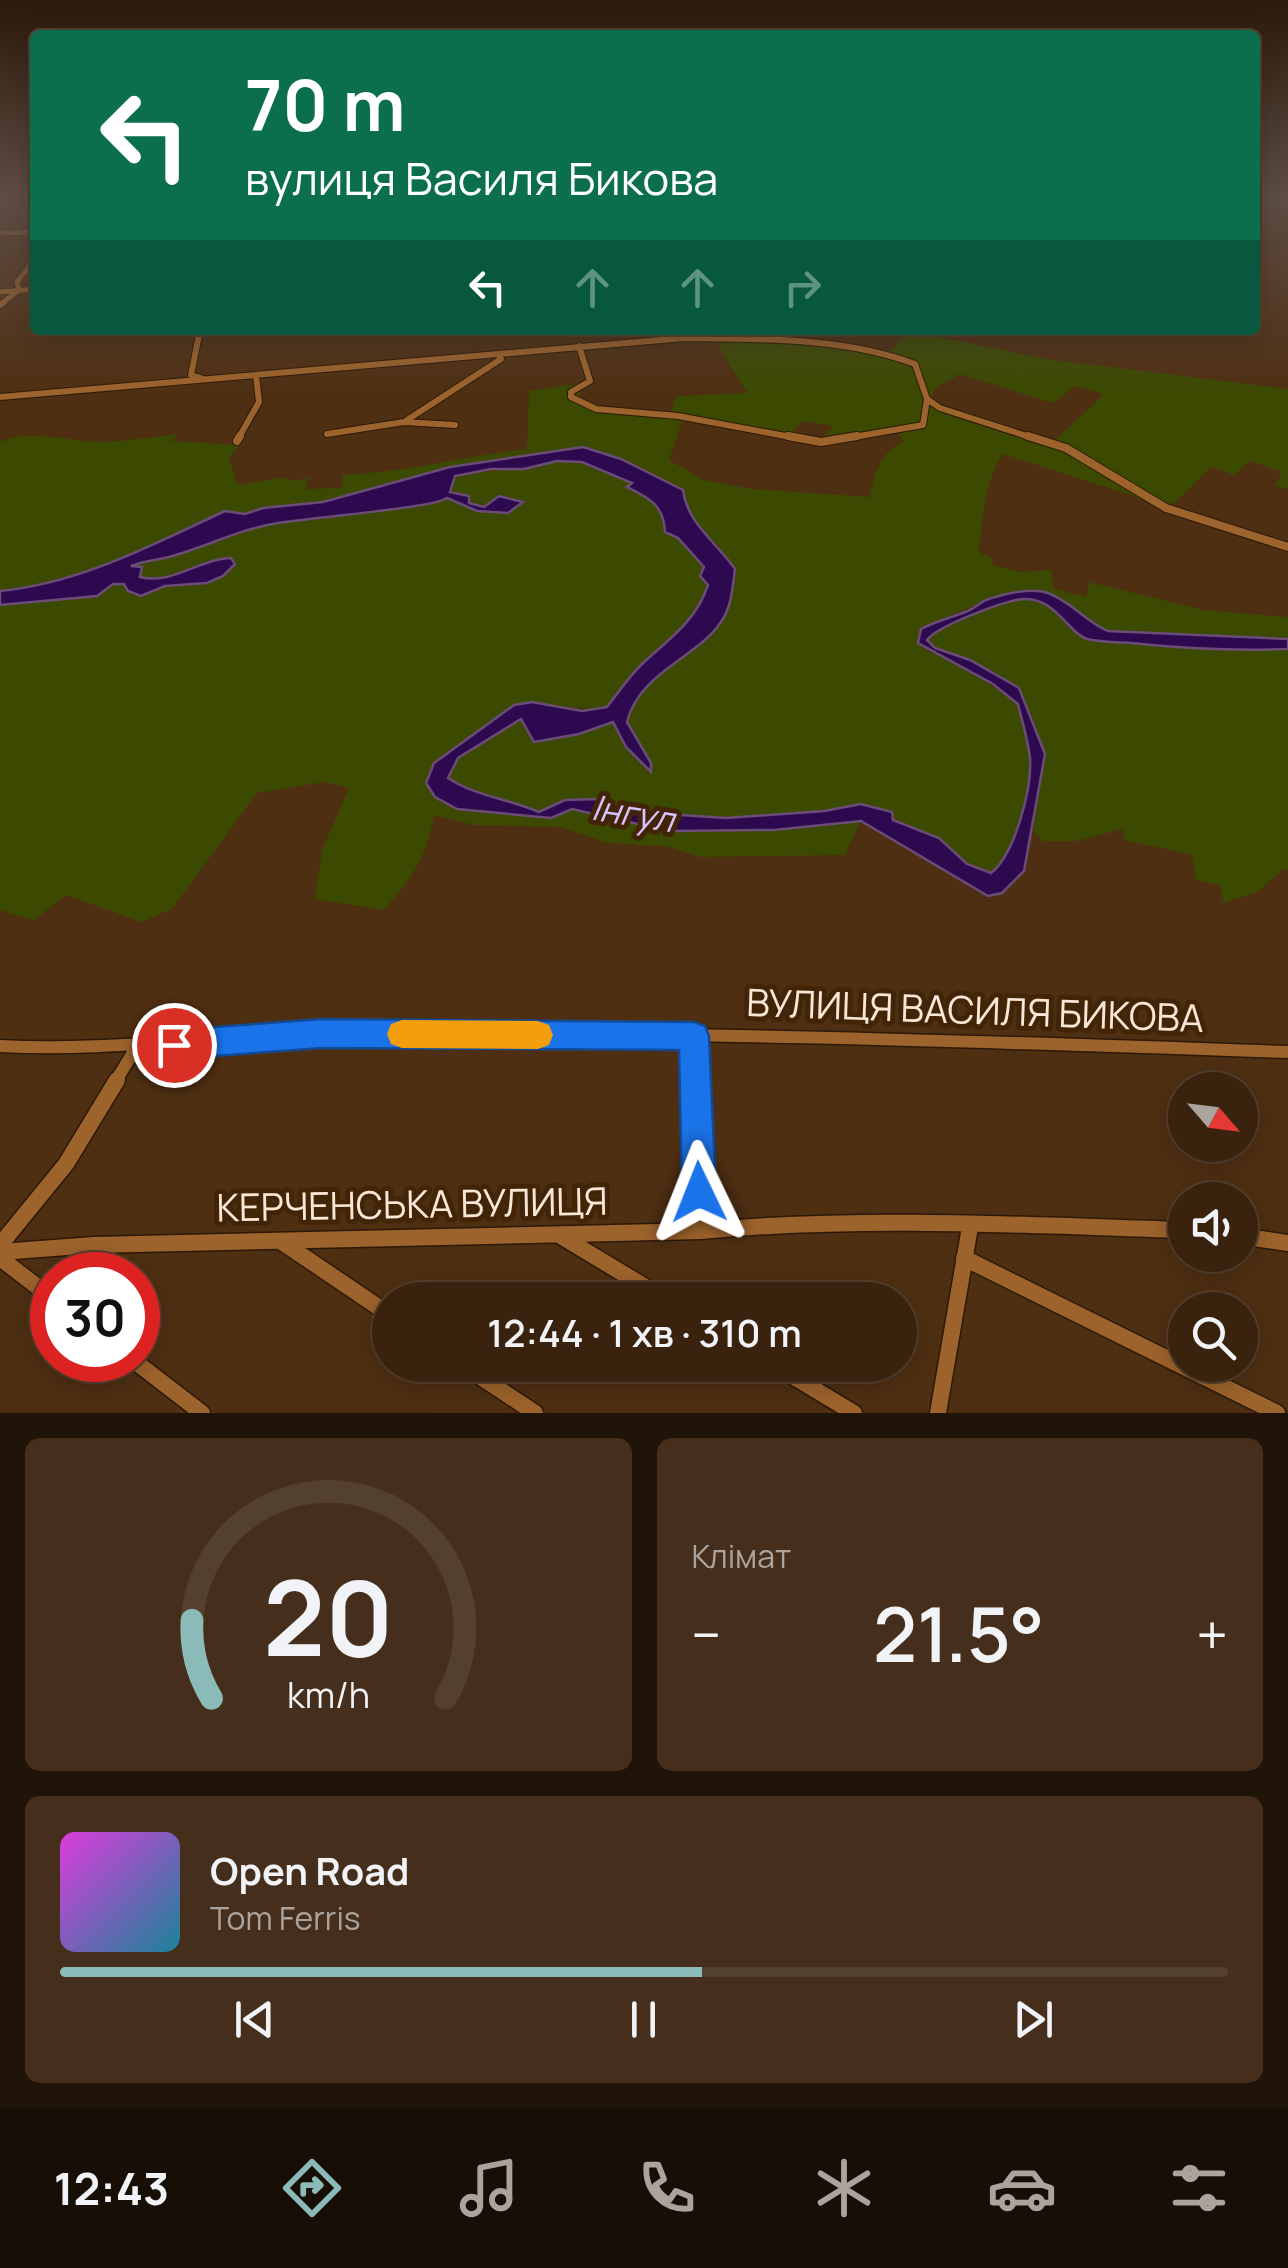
<!DOCTYPE html>
<html lang="uk">
<meta charset="utf-8">
<style>
body{margin:0;font-family:Manrope,sans-serif;background:#452f1c;color:#f1f3f6;height:100vh;display:flex;flex-direction:column;font-size:38px;white-space:nowrap}
*{box-sizing:border-box;margin:0}
p{font-size:32px;color:#aba49e}
.icon{flex:none;width:55px;height:55px;fill:none;stroke:currentColor;stroke-width:2;stroke-linecap:round;stroke-linejoin:round}
.map{position:relative;height:1413px;overflow:hidden}
.panel{display:flex;flex-direction:column;gap:25px;padding:25px;background:#201308;flex:1}
.panel>*{flex:none}
.banner{position:absolute;left:30px;top:30px;width:1230px;height:305px;border-radius:10px;box-shadow:0 5px 25px #0003,0 0 0 2px #54402e;background:#0b6e4f;color:#fff;overflow:hidden}
.needle{width:65px;rotate:118deg}
.fabs{position:absolute;left:1168px;top:1072px;display:grid;gap:20px}
.fabs a{display:grid;place-items:center;width:90px;height:90px;border-radius:50%;background:#3a230e;box-shadow:0 5px 25px #0003,0 0 0 2px #54402e;font-size:50px}
.speed{position:absolute;left:30px;top:1252px;display:flex;gap:20px;font-size:50px;font-weight:700;text-align:center}
.speed>*{display:grid;place-content:center;width:130px;height:130px;border-radius:50%;background:#3a230e;box-shadow:0 5px 25px #0003,0 0 0 2px #54402e;line-height:1}
.speed .limit{border:15px solid #d22;background:#fff;color:#111}
.pin{position:absolute;display:grid;place-items:center;width:85px;height:85px;color:#fff;margin:-42px;border:5px solid #fff;border-radius:50%;box-shadow:0 2px 10px #0007}
.me{position:absolute;width:110px;margin:-55px;rotate:358deg;stroke-linejoin:round;filter:drop-shadow(0 0 8px #0008)}
.turn{display:flex;align-items:center;gap:35px;height:210px;padding:0 50px;font-size:45px}
.turn .icon{width:130px;height:130px;stroke-width:2.5}
.turn b{display:block;font-size:70px;line-height:85px}
.lanes{display:flex;align-items:center;height:95px;padding:0 50px;background:#0003;justify-content:center;gap:50px;direction:ltr}
.lanes .off{opacity:.35}
.big{font-size:75px;font-weight:600;line-height:1.1}
.panel .widget{flex:1;display:flex;flex-direction:column;justify-content:center;gap:15px;min-width:0;padding:0 35px;border-radius:15px;background:#452f1c}
.panel .dial{align-items:center;gap:0}
.dial svg{height:260px;overflow:visible;fill:none;stroke:#54402e;stroke-width:7;stroke-linecap:round;text-anchor:middle}
.dial text{fill:#f1f3f6;stroke:none}
.song{display:flex;align-items:center;gap:30px}
.cover{width:120px;height:120px;border-radius:15px;background:linear-gradient(135deg,hsl(300 70% 55%),hsl(190 70% 35%))}
.played{height:10px;border-radius:5px;background:linear-gradient(90deg,#8bbbb9 55%,#54402e 55%)}
.keys{display:flex;justify-content:space-around;direction:ltr}
.heat{display:flex;justify-content:space-between;align-items:center;font-size:55px;direction:ltr}
.panel .tiles{flex:1;display:grid;gap:25px;grid-template-columns:1fr 1fr}
.widget:last-child{grid-column:span 2}
.trip{position:absolute;left:372px;top:1282px;width:545px;height:100px;border-radius:50px;background:#3a230e;box-shadow:0 5px 25px #0003,0 0 0 2px #54402e;font-weight:600;line-height:100px;text-align:center}
.menu{display:flex;height:160px;justify-content:space-around;align-items:center;background:#170e06;color:#aba49e}
.menu .icon{width:70px;height:70px}
.menu .on{color:#8bbbb9}
.menu b{font-size:45px;color:#f1f3f6}
.map>svg:first-child{display:block}
.green{fill:#3b4901;fill-rule:evenodd}
.water{fill:#2d0a4f;stroke:#6b4c78;stroke-width:2.5}
.lines{fill:none;stroke-linecap:round;stroke-linejoin:round}
.street-far4-casing{stroke:#2c1908;stroke-width:6}
.street-far3-casing{stroke:#2c1908;stroke-width:8}
.street-far2-casing{stroke:#2c1908;stroke-width:10}
.street-far1-casing{stroke:#2c1908;stroke-width:15}
.street-casing{stroke:#2c1908;stroke-width:19}
.street-far4{stroke:#9d632c;stroke-width:5}
.street-far3{stroke:#9d632c;stroke-width:6}
.street-far2{stroke:#9d632c;stroke-width:8}
.street-far1{stroke:#9d632c;stroke-width:12}
.street{stroke:#9d632c;stroke-width:16}
.route{fill:#1a73e8;stroke:#114b97;stroke-width:2.5}
.slow{fill:#f59e0b}
.labels{text-anchor:middle;stroke-width:10;stroke-linejoin:round;paint-order:stroke}
.water-label{font-size:35px;font-style:italic;fill:#d8c2ff;stroke:#422506}
.near-street-label{font-size:38px;fill:#fbe7d7;stroke:#422506}
</style>
<div class="map">
<svg width="1288" height="1413" viewBox="0 0 1288 1413">
<rect width="100%" height="100%" fill="#4e2f12"/>
<path class="green" d="M 874,330 L 905,330 L 1046,359 L 1288,389 L 1288,489 L 1275,485 L 1282,472 L 1250,461 L 1234,475 L 1211,467 L 1174,504 L 1143,499 L 1003,454 C 983,484 984,517 978,551 L 992,559 L 993,565 L 1019,572 L 1051,570 L 1054,589 L 1086,597 L 1089,582 L 1203,610 L 1288,617 L 1288,639 L 1108,631 C 1086,622 1071,602 1049,593 C 1023,584 945,616 921,629 L 925,650 L 960,664 L 1018,704 C 1022,721 1028,740 1030,758 C 1032,789 1015,854 991,873 L 967,864 L 939,838 L 861,804 L 824,811 L 726,818 L 681,815 L 661,818 L 597,799 L 565,800 L 539,812 C 509,799 475,796 448,778 L 457,758 L 522,719 L 534,742 L 579,734 L 613,722 L 626,747 L 650,771 L 651,763 L 627,722 C 636,686 674,660 702,640 L 720,547 L 696,525 L 685,504 L 602,453 L 583,447 L 450,467 L 323,502 L 263,508 L 245,514 L 225,511 C 151,545 81,583 0,591 L 0,442 C 28,428 75,443 108,442 C 132,440 155,437 179,434 L 171,441 L 239,445 L 229,459 L 238,485 L 286,477 L 287,481 L 309,478 L 305,489 L 342,488 L 343,475 C 406,472 465,456 527,449 L 529,391 L 582,383 L 579,400 L 603,406 L 671,412 L 676,396 L 747,393 L 715,340 L 740,332 L 891,351 L 902,336 ZM 960,374 L 1052,403 L 1076,386 L 1104,394 L 1049,446 L 964,420 L 929,403 L 935,389 ZM 682,421 L 788,437 L 802,421 L 833,426 L 818,444 L 895,431 L 904,441 C 880,453 874,473 870,497 L 751,489 L 704,480 L 669,460 Z
M 557,461 C 583,462 611,470 633,484 L 628,488 C 660,503 656,510 677,536 C 686,547 702,558 706,572 C 717,612 667,641 642,664 C 629,676 619,692 607,707 C 575,712 546,701 514,705 L 426,783 L 551,818 L 572,809 L 669,831 L 774,830 L 861,821 L 845,855 L 699,857 L 666,846 L 608,843 L 560,827 L 474,825 L 434,815 C 428,855 411,880 384,910 L 315,899 L 322,850 L 349,788 L 325,782 L 257,793 L 172,909 L 141,922 L 66,895 L 34,920 L 0,910 L 0,604 L 97,596 L 114,583 L 158,591 L 164,586 L 188,586 L 215,559 L 155,580 L 140,577 L 142,568 L 127,568 C 145,561 162,561 179,555 C 214,542 243,528 281,523 C 307,519 434,507 447,498 L 477,511 L 508,513 L 522,502 L 494,502 L 484,507 L 450,492 L 455,475 C 489,471 523,469 557,461 Z
M 1029,598 C 1048,607 1065,614 1076,633 L 1219,651 L 1288,649 L 1288,870 L 1283,869 L 1259,891 L 1224,903 L 1220,885 L 1196,880 L 1192,855 L 1125,840 L 1122,829 L 1077,841 L 1043,841 L 1033,831 C 1038,808 1041,736 1031,715 C 1024,702 987,671 974,663 C 959,654 937,654 927,639 C 940,622 1006,602 1029,598 Z"/>
<path class="water" d="M 583,447 L 621,459 L 683,490 C 687,523 716,542 735,569 C 733,584 732,601 725,615 C 705,656 640,669 627,722 L 651,763 L 651,772 L 626,747 L 613,722 L 579,734 L 534,742 L 521,719 L 458,758 L 448,778 C 475,796 509,799 539,812 L 565,800 L 597,799 L 661,818 L 681,815 L 726,818 L 824,811 L 861,804 L 892,812 L 893,820 L 939,838 L 967,864 L 991,873 C 1015,854 1032,789 1030,758 C 1028,740 1022,721 1018,704 L 993,684 L 918,643 L 921,629 C 936,621 950,618 965,612 C 973,610 979,603 986,600 C 1003,594 1031,587 1048,593 C 1072,602 1086,622 1108,631 L 1288,639 L 1288,649 C 1238,651 1191,649 1141,644 C 1124,642 1104,643 1087,639 C 1068,633 1056,598 1024,599 C 1006,600 937,626 927,640 L 935,648 L 970,660 L 1019,688 L 1045,754 L 1024,871 L 1002,893 L 988,896 L 861,821 L 774,830 L 669,831 L 572,809 L 551,818 L 457,809 L 435,797 L 426,783 L 434,763 L 514,705 L 532,702 L 582,711 L 607,707 C 619,692 629,676 643,663 C 670,638 696,621 708,585 L 700,576 L 704,567 L 678,538 L 665,532 C 664,505 649,498 627,487 L 632,483 L 582,462 L 557,461 L 524,469 L 491,469 L 455,476 L 450,492 L 469,496 L 469,503 L 484,507 L 499,496 L 523,502 L 508,513 L 477,511 L 447,498 C 433,508 307,518 278,523 C 240,529 213,544 176,555 C 161,560 146,560 131,566 L 142,567 L 140,577 C 172,585 199,559 231,558 L 235,564 L 223,576 L 207,583 L 165,586 L 141,596 L 128,591 L 124,584 L 113,584 L 97,596 L 0,605 L 0,591 C 81,583 151,545 225,511 L 245,514 L 263,508 L 323,502 L 450,467 Z"/>
<g class="lines">
<g class="street-far4-casing">
<path id="street-far4" d="M 0,233 L 35,232
M 0,292 L 35,289
M 1,304 L 19,290 L 17,282 L 35,259"/>
</g>
<g class="street-far3-casing">
<path id="street-far3" d="M 0,305 L 4,302
M 200,330 L 191,375 L 201,378
M 579,346 L 590,381 L 571,392 L 571,397 L 596,409 L 678,416 L 802,439
M 0,397 L 684,338 C 759,339 844,337 915,364 L 927,399 L 940,408 L 1036,439
M 407,420 L 501,359 L 499,354
M 327,434 L 404,422 L 455,425
M 238,439 L 259,402 L 256,375
M 842,439 L 923,425 L 927,399"/>
</g>
<g class="street-far2-casing">
<path id="street-far2" d="M 788,436 L 821,442 L 857,436
M 1028,436 L 1066,448 L 1166,508 L 1288,547
M 237,441 L 240,436"/>
</g>
<g class="street-far1-casing">
<path id="street-far1" d="M 694,1036 L 695,1082
M 0,1046 C 109,1052 216,1035 325,1034 C 646,1030 967,1041 1288,1052
M 115,1082 L 136,1048"/>
</g>
<g class="street-casing">
<path id="street" d="M 695,1080 L 700,1231
M 559,1235 L 667,1300
M 1240,1236 L 1288,1243
M 282,1242 L 390,1315
M 0,1245 L 66,1164 L 117,1080
M 0,1252 L 94,1245 L 700,1231 C 861,1216 1023,1225 1185,1230
M 0,1258 L 52,1298
M 964,1258 L 1277,1413
M 133,1360 L 202,1413
M 463,1365 L 535,1413
M 774,1365 L 854,1413
M 938,1413 L 970,1227"/>
</g>
<use href="#street-far4" class="street-far4"/>
<use href="#street-far3" class="street-far3"/>
<use href="#street-far2" class="street-far2"/>
<use href="#street-far1" class="street-far1"/>
<use href="#street" class="street"/>
</g>
<linearGradient id="sky" x2="0" y2="1"><stop stop-color="#2b1a0a"/><stop offset="0.5" stop-color="#5d4d44"/><stop offset="1" stop-color="#5d4d44" stop-opacity="0"/></linearGradient>
<rect width="1288" height="394" fill="url(#sky)"/>
<path class="route" d="M 322,1019 L 694,1022 L 705,1026 L 709,1036 L 716,1192 L 711,1204 L 699,1210 L 687,1204 L 682,1192 L 679,1050 L 322,1048 L 174,1059 L 163,1055 L 158,1045 L 163,1035 L 174,1030 Z"/>
<path class="slow" d="M 402,1020 L 538,1021 L 549,1025 L 553,1035 L 549,1045 L 538,1049 L 402,1048 L 391,1044 L 387,1034 L 391,1024 Z"/>
<g class="labels">
<g class="water-label">
<text transform="translate(633 814) rotate(9)" y="12">Інгул</text>
</g>
<g class="near-street-label">
<text transform="translate(975 1011) rotate(2)" y="13">ВУЛИЦЯ ВАСИЛЯ БИКОВА</text>
<text transform="translate(412 1205) rotate(-1)" y="13">КЕРЧЕНСЬКА ВУЛИЦЯ</text>
</g>
</g>
</svg>
<div class="fabs">
<a><svg class="needle" viewBox="-14 -14 28 28"><path d="M0-13l5 13h-10z" fill="#e53935"/><path d="M0 13l5-13h-10z" fill="#aba49e"/></svg></a>
<a><svg class="icon" aria-label="sound" viewBox="0 0 24 24"><path d="M4 9h4l5-4v14l-5-4H4zM17 9q2 3 0 6"/></svg></a>
<a><svg class="icon" aria-label="search" viewBox="0 0 24 24"><circle cx="10" cy="10" r="6"/><path d="M15 15l6 6"/></svg></a>
</div>
<div class="speed"><div class="limit">30</div></div>
<div class="pin" style="left:174px;top:1045px;background:#d93025"><svg class="icon" aria-label="arrive" viewBox="0 0 24 24"><path d="M6 21V4h12l-3 4 3 4H6"/></svg></div>
<svg class="me" style="left:699px;top:1192px" viewBox="-20 -20 40 40"><path d="M0-17L14 15 0 8-14 15z" fill="#1a73e8" stroke="#fff" stroke-width="4"/></svg>
<div class="trip">12:44 · 1 хв · 310 m</div>
<div class="banner">
<div class="turn"><svg class="icon" aria-label="left" viewBox="0 0 24 24"><path d="M17 20v-9H6M10 6l-5 5 5 5"/></svg><div><b>70 m</b>вулиця Василя Бикова</div></div>
<div class="lanes"><svg class="icon" aria-label="left" viewBox="0 0 24 24"><path d="M17 20v-9H6M10 6l-5 5 5 5"/></svg><svg class="icon off" aria-label="ahead" viewBox="0 0 24 24"><path d="M12 20V5M6 11l6-6 6 6"/></svg><svg class="icon off" aria-label="ahead" viewBox="0 0 24 24"><path d="M12 20V5M6 11l6-6 6 6"/></svg><svg class="icon off" aria-label="right" viewBox="0 0 24 24"><path d="M7 20v-9h11M14 6l5 5-5 5"/></svg></div>
</div>
</div>
<section class="panel">
<div class="tiles">
<div class="widget dial"><svg viewBox="0 0 100 80">
<path d="M14 69A42 42 0 1 1 86 69"/>
<path d="M14 69A42 42 0 0 1 8 45" stroke="#8bbbb9"/>
<text x="50" y="56" font-size="32" font-weight="700">20</text>
<text x="50" y="72" font-size="11">km/h</text>
</svg></div>
<div class="widget"><p>Клімат</p>
<div class="heat"><a>−</a><b class="big">21.5°</b><a>+</a></div>
</div>
<div class="widget">
<div class="song"><i class="cover"></i><div><b>Open Road</b><p>Tom Ferris</p></div></div>
<div class="played"></div>
<div class="keys"><svg class="icon" aria-label="previous" viewBox="0 0 24 24"><path d="M18 5L8 12l10 7zM5 5v14"/></svg><svg class="icon" aria-label="pause" viewBox="0 0 24 24"><path d="M8 5v14M16 5v14"/></svg><svg class="icon" aria-label="next" viewBox="0 0 24 24"><path d="M6 5l10 7-10 7zM19 5v14"/></svg></div>
</div>
</div>
</section>
<nav class="menu">
<b>12:43</b>
<svg class="icon on" aria-label="directions" viewBox="0 0 24 24"><path d="M12 3l9 9-9 9-9-9zM9 14v-3h6M13 9l2 2-2 2"/></svg>
<svg class="icon" aria-label="music" viewBox="0 0 24 24"><path d="M9 18V5l10-2v13"/><circle cx="6" cy="18" r="3"/><circle cx="16" cy="16" r="3"/></svg>
<svg class="icon" aria-label="phone" viewBox="0 0 24 24"><path d="M5 4h4l2 5-3 2q2 4 5 5l2-3 5 2v4C11 20 4 13 5 4z"/></svg>
<svg class="icon" aria-label="climate" viewBox="0 0 24 24"><path d="M12 3v18M4 7l16 10M4 17L20 7"/></svg>
<svg class="icon" aria-label="car" viewBox="0 0 24 24"><path d="M5 17H2v-5l4-1 3-4h7l3 4 3 1v5h-3M9 17h6M6 11h13"/><circle cx="7" cy="17" r="2"/><circle cx="17" cy="17" r="2"/></svg>
<svg class="icon" aria-label="filters" viewBox="0 0 24 24"><path d="M4 7h16M4 17h16"/><circle cx="9" cy="7" r="2"/><circle cx="15" cy="17" r="2"/></svg>
</nav>
